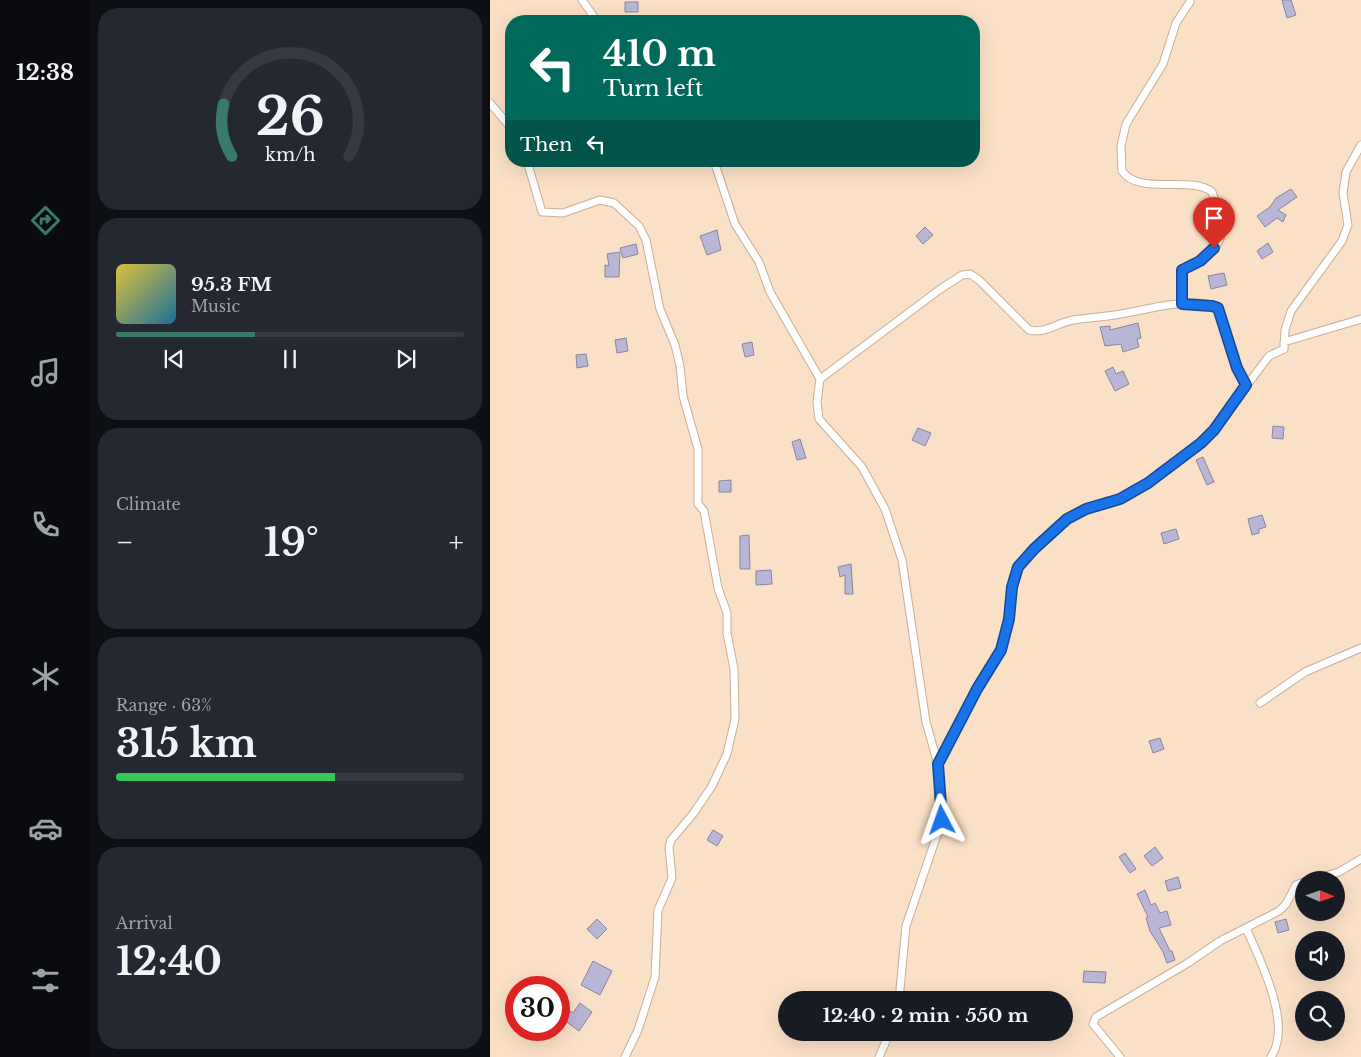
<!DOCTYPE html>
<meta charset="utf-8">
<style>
body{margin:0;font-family:"Libre Baskerville",serif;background:#242831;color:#f1f3f6;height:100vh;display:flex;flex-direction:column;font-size:19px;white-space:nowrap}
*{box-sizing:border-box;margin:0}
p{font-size:16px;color:#9ea1a6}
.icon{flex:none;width:28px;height:28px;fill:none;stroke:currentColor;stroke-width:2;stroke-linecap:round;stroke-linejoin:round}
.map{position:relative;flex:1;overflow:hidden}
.details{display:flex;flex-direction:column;gap:8px;padding:8px;background:#0d0f14;width:400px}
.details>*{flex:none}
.banner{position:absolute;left:15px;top:15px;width:475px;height:152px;border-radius:20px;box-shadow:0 5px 20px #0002;background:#00695c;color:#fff;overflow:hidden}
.needle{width:32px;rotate:92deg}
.buttons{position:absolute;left:805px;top:871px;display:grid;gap:10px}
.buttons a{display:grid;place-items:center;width:50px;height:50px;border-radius:50%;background:#171b24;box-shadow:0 5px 20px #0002;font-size:25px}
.speed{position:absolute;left:15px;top:976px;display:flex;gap:10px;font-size:25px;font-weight:700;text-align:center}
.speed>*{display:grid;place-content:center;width:65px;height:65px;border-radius:50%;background:#171b24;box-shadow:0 5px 20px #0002;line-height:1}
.speed .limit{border:8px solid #d22;background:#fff;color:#111}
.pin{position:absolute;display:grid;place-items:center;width:42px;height:42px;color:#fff;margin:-51px -21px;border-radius:50% 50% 50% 0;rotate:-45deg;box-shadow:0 0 5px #0007}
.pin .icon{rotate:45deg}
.me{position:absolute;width:55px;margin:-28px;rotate:356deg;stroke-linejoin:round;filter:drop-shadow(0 0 4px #0008)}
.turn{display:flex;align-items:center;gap:18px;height:105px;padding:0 15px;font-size:22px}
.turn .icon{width:65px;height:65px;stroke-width:2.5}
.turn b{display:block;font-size:35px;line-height:42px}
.then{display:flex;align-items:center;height:48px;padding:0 15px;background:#0003;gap:10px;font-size:19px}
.big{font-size:38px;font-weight:700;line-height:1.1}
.details .tile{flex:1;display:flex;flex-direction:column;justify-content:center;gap:8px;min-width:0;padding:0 18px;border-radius:20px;background:#242831}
.details .dial{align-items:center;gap:0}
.dial svg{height:130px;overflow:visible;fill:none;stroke:#363941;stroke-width:7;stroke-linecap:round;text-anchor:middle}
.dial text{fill:#f1f3f6;stroke:none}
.song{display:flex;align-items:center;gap:15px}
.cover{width:60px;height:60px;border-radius:8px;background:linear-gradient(135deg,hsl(50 70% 55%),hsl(200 70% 35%))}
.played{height:5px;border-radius:2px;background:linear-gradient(90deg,#3a7a6a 40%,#363941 40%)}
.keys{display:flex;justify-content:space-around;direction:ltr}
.heat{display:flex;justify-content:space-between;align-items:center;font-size:28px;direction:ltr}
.charge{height:8px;border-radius:4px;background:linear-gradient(90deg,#34c759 63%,#363941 0)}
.trip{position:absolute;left:288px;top:991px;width:295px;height:50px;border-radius:25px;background:#171b24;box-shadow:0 5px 20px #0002;font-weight:700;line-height:50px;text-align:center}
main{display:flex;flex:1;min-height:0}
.tab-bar{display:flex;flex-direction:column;width:90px;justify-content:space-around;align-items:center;background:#090b0e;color:#9ea1a6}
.tab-bar .icon{width:35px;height:35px}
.tab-bar .current{color:#3a7a6a}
.tab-bar b{font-size:22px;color:#f1f3f6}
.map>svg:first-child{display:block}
.building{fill:#b9b5d5;stroke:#8884a1}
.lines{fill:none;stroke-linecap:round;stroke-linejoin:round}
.street-casing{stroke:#c7af96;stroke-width:9}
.street{stroke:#fff;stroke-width:7}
.route-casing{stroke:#114b97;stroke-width:12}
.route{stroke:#1a73e8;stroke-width:9}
</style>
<main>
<nav class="tab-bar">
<b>12:38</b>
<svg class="icon current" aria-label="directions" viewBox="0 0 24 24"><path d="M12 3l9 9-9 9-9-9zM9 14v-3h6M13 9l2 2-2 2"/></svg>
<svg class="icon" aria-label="music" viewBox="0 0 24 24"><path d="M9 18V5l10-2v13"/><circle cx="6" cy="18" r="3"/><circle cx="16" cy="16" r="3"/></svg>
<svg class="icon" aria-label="phone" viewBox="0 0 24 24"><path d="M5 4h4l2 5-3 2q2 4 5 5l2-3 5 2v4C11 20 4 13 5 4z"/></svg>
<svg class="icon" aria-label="climate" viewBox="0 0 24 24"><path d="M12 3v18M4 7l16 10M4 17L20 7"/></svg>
<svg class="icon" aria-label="car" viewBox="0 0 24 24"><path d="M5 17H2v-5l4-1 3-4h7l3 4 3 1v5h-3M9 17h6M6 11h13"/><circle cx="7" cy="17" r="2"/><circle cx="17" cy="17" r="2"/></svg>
<svg class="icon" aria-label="filters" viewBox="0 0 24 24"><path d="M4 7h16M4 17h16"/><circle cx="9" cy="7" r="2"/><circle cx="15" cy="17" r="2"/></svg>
</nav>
<section class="details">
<div class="tile dial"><svg viewBox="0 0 100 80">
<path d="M14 69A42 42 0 1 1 86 69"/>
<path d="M14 69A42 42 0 0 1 9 37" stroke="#3a7a6a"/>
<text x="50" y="56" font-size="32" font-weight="700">26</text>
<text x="50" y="72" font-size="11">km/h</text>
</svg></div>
<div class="tile">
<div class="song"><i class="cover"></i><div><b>95.3 FM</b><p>Music</p></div></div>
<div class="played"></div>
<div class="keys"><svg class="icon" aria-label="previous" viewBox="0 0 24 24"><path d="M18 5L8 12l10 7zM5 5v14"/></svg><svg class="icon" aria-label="pause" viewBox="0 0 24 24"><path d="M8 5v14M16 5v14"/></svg><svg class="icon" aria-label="next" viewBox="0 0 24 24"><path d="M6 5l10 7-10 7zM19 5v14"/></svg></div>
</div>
<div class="tile"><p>Climate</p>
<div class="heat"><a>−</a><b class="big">19°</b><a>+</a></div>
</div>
<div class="tile"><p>Range · 63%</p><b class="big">315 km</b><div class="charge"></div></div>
<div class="tile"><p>Arrival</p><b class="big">12:40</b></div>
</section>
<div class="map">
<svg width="871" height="1057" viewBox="0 0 871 1057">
<rect width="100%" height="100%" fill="#fae0c6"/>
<path class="building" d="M 792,0 L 801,0 L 806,15 L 797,18 Z
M 135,2 L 148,2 L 148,12 L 135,12 Z
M 801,189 L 807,197 L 788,210 L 796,215 L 793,222 L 787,218 L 775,227 L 767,216 L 780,207 L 786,198 Z
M 435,227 L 443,235 L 433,244 L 426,236 Z
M 227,230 L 231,250 L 217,255 L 210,236 Z
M 778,243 L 783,252 L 772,259 L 767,251 Z
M 146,244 L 148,254 L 133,258 L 130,248 Z
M 130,252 L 129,277 L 115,277 L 115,265 L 119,266 L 117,254 Z
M 734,273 L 737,285 L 721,289 L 718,276 Z
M 648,323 L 651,338 L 647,339 L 649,347 L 633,352 L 631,344 L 615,346 L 610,327 L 620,326 L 620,330 Z
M 136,338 L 138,351 L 127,353 L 125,340 Z
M 262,342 L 264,355 L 255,357 L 252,344 Z
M 96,354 L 98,366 L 87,368 L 86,355 Z
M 623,367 L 626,374 L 633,371 L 639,384 L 625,391 L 615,371 Z
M 783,426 L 794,427 L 793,439 L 782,438 Z
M 428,428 L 441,433 L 435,446 L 422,440 Z
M 310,439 L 316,458 L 307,460 L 302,442 Z
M 713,457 L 724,482 L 717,485 L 706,460 Z
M 241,480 L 241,492 L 229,492 L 229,481 Z
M 772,515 L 776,527 L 769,529 L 769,533 L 762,535 L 758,519 Z
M 686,529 L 689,539 L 674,544 L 671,533 Z
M 259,535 L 260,569 L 250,569 L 250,536 Z
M 361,564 L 363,594 L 355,594 L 355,575 L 350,577 L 348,567 Z
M 281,570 L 282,584 L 266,585 L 266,571 Z
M 670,738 L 674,749 L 663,753 L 659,741 Z
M 223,830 L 233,836 L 227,846 L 217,840 Z
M 665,847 L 673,858 L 662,866 L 654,856 Z
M 635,853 L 646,869 L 640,873 L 629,857 Z
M 688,877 L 691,888 L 678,891 L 675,881 Z
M 655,890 L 661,905 L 665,903 L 670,913 L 677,911 L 681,925 L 669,928 L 680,951 L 682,951 L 685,960 L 677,963 L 673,952 L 660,931 L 656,918 L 658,917 L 647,894 Z
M 107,919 L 117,929 L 107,939 L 97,929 Z
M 796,919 L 799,930 L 788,933 L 785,922 Z
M 103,961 L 122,971 L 110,995 L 91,985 Z
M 594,971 L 616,972 L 615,983 L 593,982 Z
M 90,1003 L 102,1012 L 89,1031 L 74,1020 L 80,1011 L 83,1013 Z"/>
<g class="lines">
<g class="street-casing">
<path id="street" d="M 92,0 L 107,21
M 0,103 L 21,128
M 37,161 L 52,212 L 73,213 L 110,200 L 124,203 L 149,226 L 156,240 L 170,309 L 185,345 L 190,366 L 193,396 L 208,449 L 208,504 L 214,511 L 228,588 L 237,613 L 237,633 L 244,669 L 245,719 L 237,754 L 222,786 L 203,814 L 181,840 L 179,847 L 182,878 L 168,910 L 165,977 L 148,1030 L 135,1057
M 224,161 L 245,224 L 269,262 L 280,292 L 330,379 L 327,402 L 329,419 L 372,467 L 395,509 L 412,560 L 436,722 L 448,764 L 452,820 L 416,926 L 409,1000
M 692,304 L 693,270 C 698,266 704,265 710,261 C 741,242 732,220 722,192 C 701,175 649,196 632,171 L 631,146 L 636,124 L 673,64 L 686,23 L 700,2
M 794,346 L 794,342 L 871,319
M 794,349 L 795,330 L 801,311 L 852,241 L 858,225 L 853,193 L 856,172 L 871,145
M 330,379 L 449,290 L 472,275 L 480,274 L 489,280 L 539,330 C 555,334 567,323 583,320 C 597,318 611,317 625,315 C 653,311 702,295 728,308 L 747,368 L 756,385
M 770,703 L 815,672 L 871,648
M 448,764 L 487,689 L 511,650 L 519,619 L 522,587 L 528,567 L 544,549 L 577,519 L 597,509 L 630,499 L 658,483 L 711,443 L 724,429 L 779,356 L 794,349
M 821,880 L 849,872 L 871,859
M 756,928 C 770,960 803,1024 781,1057
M 389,1057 L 400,1032
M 630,1057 L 603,1024 L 606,1017 L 698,963 L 730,941 L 789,911 L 796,904 L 806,885 L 814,882"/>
</g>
<use href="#street" class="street"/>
</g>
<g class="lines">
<g class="route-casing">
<path id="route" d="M 452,820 L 448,764 L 487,689 L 511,650 L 519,619 L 522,587 L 528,567 L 544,549 L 577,519 L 596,509 L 630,499 L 658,483 L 711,443 L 724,430 L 756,385 L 747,368 L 728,308 L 722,306 L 692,304 L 692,270 L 710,261 L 724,248"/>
</g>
<use href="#route" class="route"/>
</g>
</svg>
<div class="buttons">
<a><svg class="needle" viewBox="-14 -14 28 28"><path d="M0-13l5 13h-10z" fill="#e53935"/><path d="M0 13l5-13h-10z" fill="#9ea1a6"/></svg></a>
<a><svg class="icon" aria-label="sound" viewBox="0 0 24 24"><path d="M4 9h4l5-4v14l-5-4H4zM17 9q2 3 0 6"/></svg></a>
<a><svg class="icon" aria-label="search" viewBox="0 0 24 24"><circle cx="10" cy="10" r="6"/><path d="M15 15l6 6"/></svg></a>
</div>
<div class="speed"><div class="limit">30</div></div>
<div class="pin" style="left:724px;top:248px;background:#d93025"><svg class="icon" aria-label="arrive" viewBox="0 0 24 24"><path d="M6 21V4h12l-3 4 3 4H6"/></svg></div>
<svg class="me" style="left:452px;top:820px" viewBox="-20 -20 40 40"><path d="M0-17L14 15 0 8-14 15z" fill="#1a73e8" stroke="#fff" stroke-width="4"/></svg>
<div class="trip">12:40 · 2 min · 550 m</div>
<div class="banner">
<div class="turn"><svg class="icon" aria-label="left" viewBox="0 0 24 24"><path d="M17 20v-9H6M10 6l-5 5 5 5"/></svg><div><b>410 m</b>Turn left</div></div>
<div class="then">Then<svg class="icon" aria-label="left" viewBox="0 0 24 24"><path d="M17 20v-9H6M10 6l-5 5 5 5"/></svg></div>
</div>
</div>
</main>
